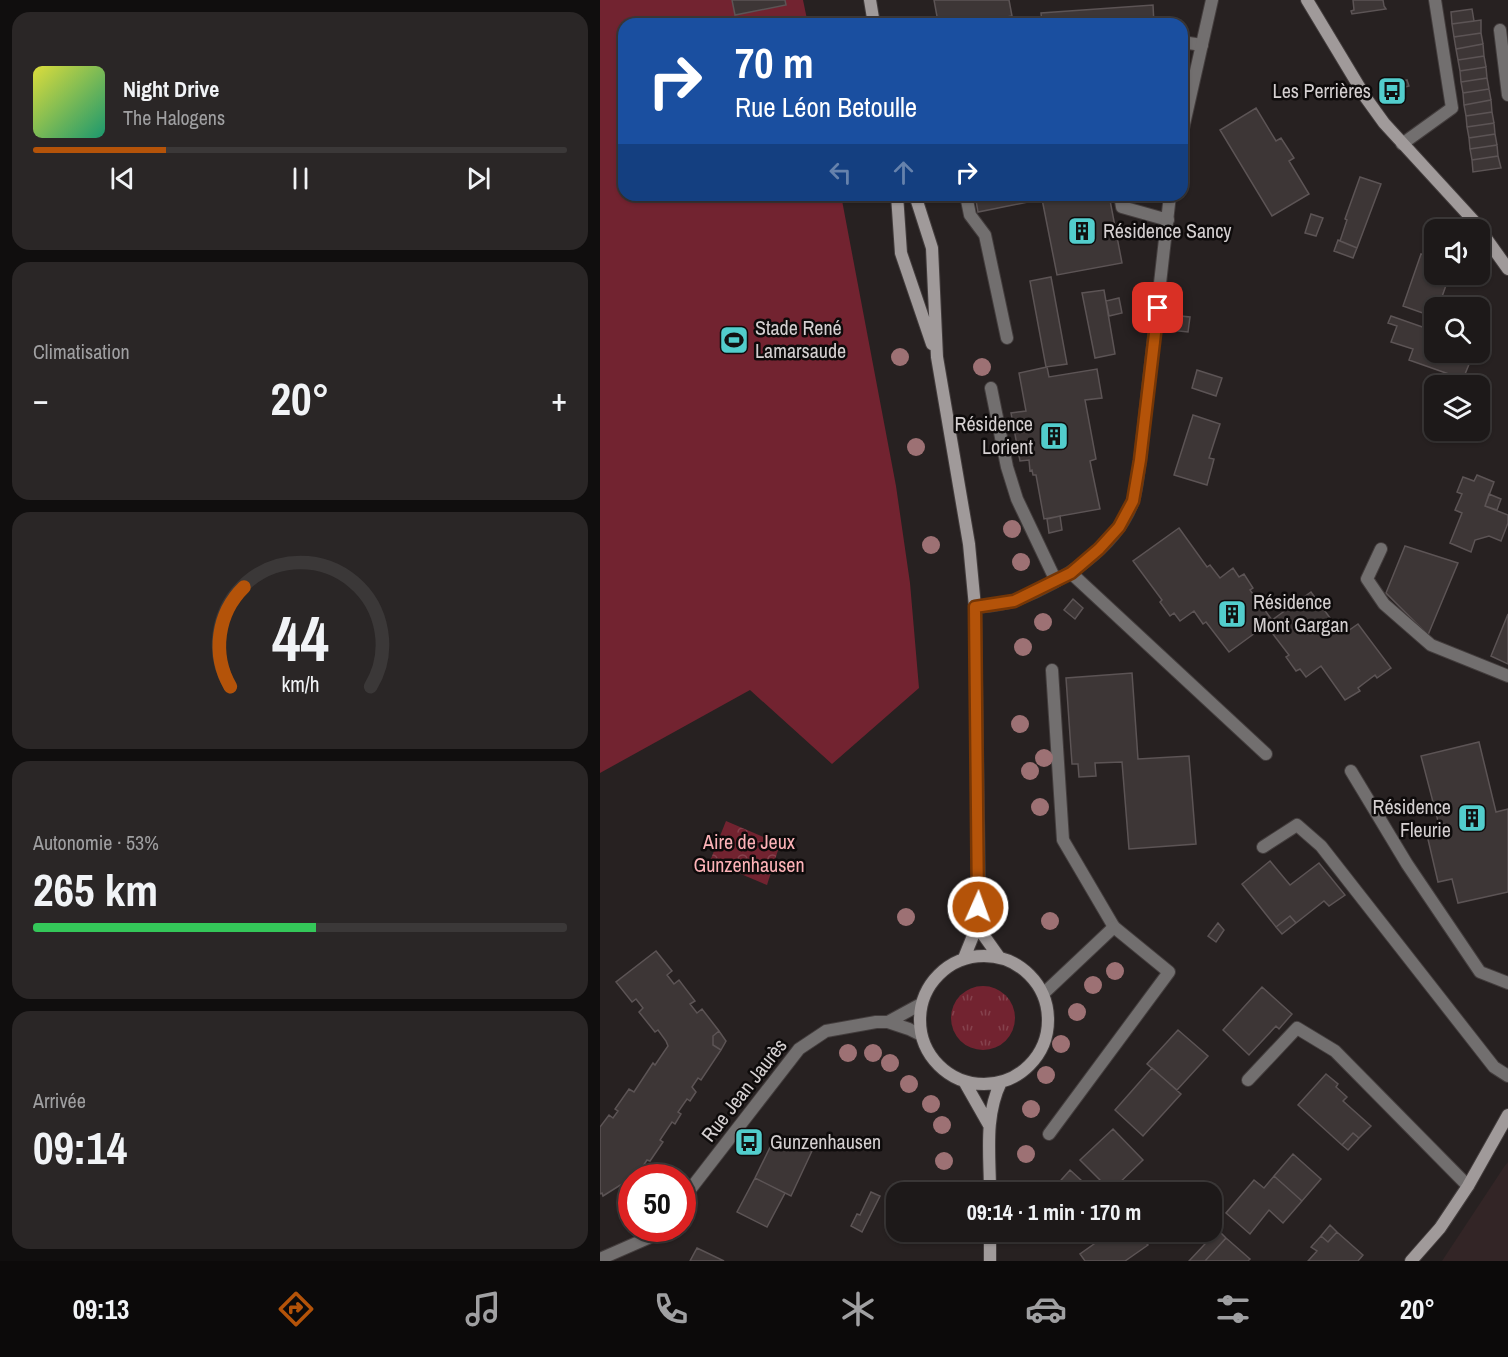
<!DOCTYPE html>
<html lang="fr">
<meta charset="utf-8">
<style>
body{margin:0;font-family:"Archivo Narrow",sans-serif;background:#2a2626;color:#f1f3f6;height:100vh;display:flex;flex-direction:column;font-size:22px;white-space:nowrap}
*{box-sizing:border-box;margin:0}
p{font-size:20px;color:#a0a0a2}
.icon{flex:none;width:33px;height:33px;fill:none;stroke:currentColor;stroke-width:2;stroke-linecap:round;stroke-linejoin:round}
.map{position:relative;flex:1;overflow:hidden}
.sheet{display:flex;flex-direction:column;gap:12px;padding:12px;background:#100e0e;width:600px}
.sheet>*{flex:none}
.hud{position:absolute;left:18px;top:18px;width:570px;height:183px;border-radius:18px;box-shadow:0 2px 4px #0004,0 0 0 2px #3b3838;background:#1a4fa0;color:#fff;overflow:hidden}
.controls{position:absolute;left:824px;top:219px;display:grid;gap:12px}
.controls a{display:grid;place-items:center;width:66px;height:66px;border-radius:12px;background:#1d1919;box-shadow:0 2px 4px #0004,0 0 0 2px #3b3838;font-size:30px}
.speed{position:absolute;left:18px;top:1164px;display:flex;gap:12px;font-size:30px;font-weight:700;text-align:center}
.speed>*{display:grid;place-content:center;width:78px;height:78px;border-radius:50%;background:#1d1919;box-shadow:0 2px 4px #0004,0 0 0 2px #3b3838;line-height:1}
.speed .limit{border:9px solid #d22;background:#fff;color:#111}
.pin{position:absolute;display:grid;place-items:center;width:51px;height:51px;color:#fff;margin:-26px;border-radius:12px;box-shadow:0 3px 9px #0006}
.me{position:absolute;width:66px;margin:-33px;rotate:2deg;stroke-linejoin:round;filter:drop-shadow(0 0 4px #0008)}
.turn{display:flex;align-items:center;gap:21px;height:126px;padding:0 18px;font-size:27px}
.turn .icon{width:78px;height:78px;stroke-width:2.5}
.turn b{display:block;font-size:42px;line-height:51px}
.lanes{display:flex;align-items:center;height:57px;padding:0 18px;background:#0003;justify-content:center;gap:30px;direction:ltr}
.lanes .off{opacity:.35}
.big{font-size:45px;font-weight:800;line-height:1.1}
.sheet .card{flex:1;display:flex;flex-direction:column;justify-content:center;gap:9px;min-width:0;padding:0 21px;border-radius:18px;background:#2a2626}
.sheet .dial{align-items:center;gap:0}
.dial svg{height:156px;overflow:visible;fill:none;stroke:#3b3838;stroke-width:7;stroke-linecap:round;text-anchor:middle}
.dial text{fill:#f1f3f6;stroke:none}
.song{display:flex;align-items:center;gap:18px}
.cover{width:72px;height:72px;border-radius:9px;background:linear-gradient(135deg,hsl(60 70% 55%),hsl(160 70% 35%))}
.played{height:6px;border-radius:3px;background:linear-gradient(90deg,#b45309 25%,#3b3838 25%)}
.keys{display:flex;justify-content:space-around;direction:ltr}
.heat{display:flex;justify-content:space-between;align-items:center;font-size:33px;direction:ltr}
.charge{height:9px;border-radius:4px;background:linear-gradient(90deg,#34c759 53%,#3b3838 0)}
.trip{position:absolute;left:286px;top:1182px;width:336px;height:60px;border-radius:18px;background:#1d1919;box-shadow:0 2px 4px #0004,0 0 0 2px #3b3838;font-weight:800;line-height:60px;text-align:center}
.dock{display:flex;height:96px;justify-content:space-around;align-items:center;background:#0c0a0a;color:#a0a0a2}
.dock .icon{width:42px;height:42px}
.dock .active{color:#b45309}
.dock b{font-size:27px;color:#f1f3f6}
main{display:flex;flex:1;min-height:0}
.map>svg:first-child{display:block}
.built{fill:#332526}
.grass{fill:url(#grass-tufts)}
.park{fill:url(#park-crowns)}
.pitch{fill:#722330}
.building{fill:#3d3636;stroke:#5c5455;stroke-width:1.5}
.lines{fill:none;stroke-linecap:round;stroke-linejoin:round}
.lane-casing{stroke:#433d3d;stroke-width:14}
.street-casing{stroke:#433d3d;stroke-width:14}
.secondary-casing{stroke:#433d3d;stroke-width:14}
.lane{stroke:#726f6f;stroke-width:12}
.street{stroke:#726f6f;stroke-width:12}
.secondary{stroke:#a09a9a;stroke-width:12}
.tree{fill:#9d7174}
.route-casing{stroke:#753606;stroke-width:15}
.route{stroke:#b45309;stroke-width:10}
.labels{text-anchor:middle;stroke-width:5;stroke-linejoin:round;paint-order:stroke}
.poi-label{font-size:20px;fill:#d5d0d1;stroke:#0e0b0b;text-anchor:start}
.park-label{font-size:20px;fill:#fdb3b8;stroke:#0e0b0b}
.street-label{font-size:20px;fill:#d5d0d1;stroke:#0e0b0b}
</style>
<main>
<section class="sheet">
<div class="card">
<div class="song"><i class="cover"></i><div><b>Night Drive</b><p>The Halogens</p></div></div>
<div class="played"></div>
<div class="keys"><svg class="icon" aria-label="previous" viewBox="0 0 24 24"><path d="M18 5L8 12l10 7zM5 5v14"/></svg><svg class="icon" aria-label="pause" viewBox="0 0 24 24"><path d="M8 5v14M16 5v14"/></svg><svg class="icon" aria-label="next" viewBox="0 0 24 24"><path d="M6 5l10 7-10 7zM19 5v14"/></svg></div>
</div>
<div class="card"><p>Climatisation</p>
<div class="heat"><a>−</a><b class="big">20°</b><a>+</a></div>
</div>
<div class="card dial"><svg viewBox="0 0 100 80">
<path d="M14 69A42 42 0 1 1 86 69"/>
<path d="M14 69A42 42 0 0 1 21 18" stroke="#b45309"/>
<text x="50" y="56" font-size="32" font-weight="700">44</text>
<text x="50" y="72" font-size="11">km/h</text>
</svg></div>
<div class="card"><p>Autonomie · 53%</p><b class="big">265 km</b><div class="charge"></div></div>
<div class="card"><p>Arrivée</p><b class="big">09:14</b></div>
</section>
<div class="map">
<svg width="908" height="1261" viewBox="0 0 908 1261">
<defs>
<pattern id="grass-tufts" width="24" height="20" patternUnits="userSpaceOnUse" patternTransform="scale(1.5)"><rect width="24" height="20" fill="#722330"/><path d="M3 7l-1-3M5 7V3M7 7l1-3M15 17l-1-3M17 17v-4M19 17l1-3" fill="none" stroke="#85424d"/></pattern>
<pattern id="park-crowns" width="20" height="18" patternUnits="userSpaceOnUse" patternTransform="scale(1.5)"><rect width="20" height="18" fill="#722330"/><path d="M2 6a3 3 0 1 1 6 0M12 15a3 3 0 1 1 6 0" fill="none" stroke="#85424d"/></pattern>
</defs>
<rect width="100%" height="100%" fill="#272121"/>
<path class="built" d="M 908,1162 L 908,1261 L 842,1261 L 904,1167 Z"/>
<path class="grass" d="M351 1018a32 32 0 1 1 64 0a32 32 0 1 1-64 0Z"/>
<path class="park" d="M 126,821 L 180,844 L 167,885 L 110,861 Z"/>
<path class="pitch" d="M 0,0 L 203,0 L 208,24 L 24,24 L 24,195 L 241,195 L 296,486 L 310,583 L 319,688 L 232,764 L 150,690 L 0,773 Z"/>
<path class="building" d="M 132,0 L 185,0 L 186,5 L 135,15 Z
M 334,0 L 409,0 L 412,16 L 406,17 L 407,23 L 403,24 L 350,24 L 349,20 L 338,22 Z
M 753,0 L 783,0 L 784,6 L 786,9 L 752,14 L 751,11 L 754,10 Z
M 553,5 L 554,24 L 442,24 L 441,13 Z
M 872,9 L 874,21 L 852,24 L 851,12 Z
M 881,20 L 881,33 L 854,37 L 852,24 Z
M 881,33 L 883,44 L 856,49 L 854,37 Z
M 883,44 L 884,56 L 858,60 L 856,49 Z
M 884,56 L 886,67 L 860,71 L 858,60 Z
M 886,67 L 887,78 L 861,82 L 860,71 Z
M 887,78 L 889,89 L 863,93 L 861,82 Z
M 807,80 L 809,86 L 794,90 L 792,84 Z
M 889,89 L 891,100 L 864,105 L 863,93 Z
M 891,100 L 892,112 L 866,116 L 864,105 Z
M 656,108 L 676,141 L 681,138 L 694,158 L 689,161 L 709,194 L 672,216 L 620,130 Z
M 892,112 L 894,123 L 867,127 L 866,116 Z
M 894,123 L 895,134 L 869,138 L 867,127 Z
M 895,134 L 897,145 L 870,149 L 869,138 Z
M 897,145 L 898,156 L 872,160 L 870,149 Z
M 898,156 L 901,168 L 873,172 L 872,160 Z
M 760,177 L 781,184 L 757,248 L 740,241 L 747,220 L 745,219 Z
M 375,195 L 443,195 L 443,199 L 378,212 Z
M 466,195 L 509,195 L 522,263 L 457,275 L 442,199 Z
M 711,214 L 723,218 L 716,236 L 705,233 Z
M 738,240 L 757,248 L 753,258 L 734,251 Z
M 821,254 L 834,258 L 834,274 L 850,274 L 838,308 L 834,308 L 834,317 L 803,306 Z
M 451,277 L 467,364 L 446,367 L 430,281 Z
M 504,290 L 515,354 L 495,358 L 482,293 Z
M 519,298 L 522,313 L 509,316 L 506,301 Z
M 571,315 L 590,317 L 588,332 L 570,330 Z
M 791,316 L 834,331 L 834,352 L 860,352 L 872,357 L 863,379 L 809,360 L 813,349 L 791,342 L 797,326 L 788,323 Z
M 447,367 L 449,377 L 497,369 L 502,398 L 485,400 L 496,459 L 490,461 L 500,509 L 444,519 L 436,475 L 433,475 L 432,470 L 430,471 L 429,460 L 420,461 L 411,413 L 426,411 L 419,373 Z
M 597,370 L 622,378 L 616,396 L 592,388 Z
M 593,415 L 620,424 L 609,458 L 614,459 L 607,485 L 574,475 Z
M 877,475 L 894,482 L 885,506 L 908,515 L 908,523 L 901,541 L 889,536 L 875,540 L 871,552 L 850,543 L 862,513 L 855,510 L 862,494 L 857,492 L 863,477 L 874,481 Z
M 889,494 L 901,499 L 897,510 L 885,506 Z
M 460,516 L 462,530 L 449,533 L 447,519 Z
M 579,528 L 607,567 L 610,565 L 620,578 L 633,568 L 639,577 L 644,574 L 653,588 L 650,590 L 672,620 L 711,592 L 733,622 L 737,620 L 745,633 L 758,624 L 791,668 L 777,678 L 775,675 L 758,688 L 760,691 L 745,700 L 721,666 L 706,677 L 700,669 L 696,671 L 686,657 L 689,655 L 666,625 L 629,652 L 606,622 L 603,624 L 594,611 L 580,621 L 574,613 L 570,616 L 560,602 L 562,600 L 533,561 Z
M 805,546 L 858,563 L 828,635 L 786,593 Z
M 473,599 L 483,608 L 475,619 L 464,610 Z
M 908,614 L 908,664 L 891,656 Z
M 532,673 L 538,759 L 589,756 L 596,844 L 529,849 L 522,762 L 495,763 L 496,776 L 479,777 L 478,764 L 472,764 L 466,678 Z
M 879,742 L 896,812 L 908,809 L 908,892 L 858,903 L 852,879 L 838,882 L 827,835 L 846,830 L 845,824 L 839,825 L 821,756 Z
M 670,861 L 690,885 L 719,863 L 745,895 L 729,906 L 724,901 L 696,923 L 690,916 L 676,927 L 642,884 Z
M 690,916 L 696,923 L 682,934 L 676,927 Z
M 618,923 L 624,930 L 616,942 L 608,936 Z
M 56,951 L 72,971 L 67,975 L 74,984 L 79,980 L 95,1001 L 90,1004 L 97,1013 L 102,1009 L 119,1031 L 113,1036 L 113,1045 L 121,1050 L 101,1080 L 98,1078 L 92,1087 L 96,1092 L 90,1101 L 87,1099 L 78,1112 L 81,1114 L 75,1124 L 72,1122 L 60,1140 L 63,1142 L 50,1161 L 47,1160 L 38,1174 L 3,1196 L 2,1193 L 0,1194 L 0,1127 L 9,1115 L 13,1118 L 18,1111 L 15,1109 L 29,1089 L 34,1092 L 53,1063 L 55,1065 L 68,1046 L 66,1041 L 58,1030 L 55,1032 L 39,1012 L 43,1008 L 36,999 L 32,1002 L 16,982 Z
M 662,987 L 692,1014 L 679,1029 L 676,1026 L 649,1055 L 623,1030 Z
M 578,1030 L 608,1056 L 577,1090 L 547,1064 Z
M 119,1031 L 126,1041 L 121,1050 L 113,1045 L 113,1036 Z
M 552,1068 L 581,1094 L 543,1136 L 515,1110 Z
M 726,1074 L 738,1084 L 736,1087 L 747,1097 L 743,1101 L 771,1126 L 759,1138 L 753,1133 L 742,1145 L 698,1105 Z
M 513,1129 L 543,1160 L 511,1191 L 480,1160 Z
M 753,1133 L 759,1138 L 748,1150 L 742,1145 Z
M 176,1135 L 212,1151 L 191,1196 L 155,1178 Z
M 693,1154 L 721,1179 L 702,1201 L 674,1176 Z
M 470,1170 L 494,1192 L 459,1192 L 454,1188 Z
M 674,1176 L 702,1201 L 683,1223 L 669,1210 L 650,1234 L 626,1213 L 654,1180 L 664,1188 Z
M 155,1178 L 185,1193 L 167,1227 L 137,1212 Z
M 271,1192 L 280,1196 L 262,1232 L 251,1226 L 257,1214 L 260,1215 Z
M 730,1225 L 737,1232 L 728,1242 L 721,1236 Z
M 618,1230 L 626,1238 L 605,1261 L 589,1261 Z
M 511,1232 L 518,1232 L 524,1240 L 535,1232 L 548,1245 L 525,1261 L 485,1261 L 480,1254 Z
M 737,1232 L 763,1255 L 758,1261 L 708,1261 L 717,1251 L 711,1247 L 721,1236 L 728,1242 Z
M 626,1238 L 650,1259 L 648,1261 L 605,1261 Z
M 97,1248 L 124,1261 L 90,1261 Z"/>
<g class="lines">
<g class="lane-casing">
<path id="lane" d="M 900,30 L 908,95
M 582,42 L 602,45
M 366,195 L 370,215 L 385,235 L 407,338
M 520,195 L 522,207 L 568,220
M 391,388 L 407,467 L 417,499 L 456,581
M 781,549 L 767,579 L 784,604 L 831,645 L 908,676
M 471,573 L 666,754
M 452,670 L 463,840 L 514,927
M 751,771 L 807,864 L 880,972 L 908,983
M 663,847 L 697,825 L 721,846 L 894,1067 L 908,1076
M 648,1080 L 697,1028 L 735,1051 L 868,1186"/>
</g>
<g class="street-casing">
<path id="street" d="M 582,133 L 612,0
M 802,144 L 852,108 L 835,0
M 375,607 C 388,606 403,605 416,600 C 460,583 516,549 533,501 C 537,489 538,473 540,460 L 570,195
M 443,994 L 514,927 L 569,972 L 449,1134
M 288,1022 L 321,1004
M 82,1200 L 199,1049 L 226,1031 L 276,1022 L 288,1022 L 309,1029 L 321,1035
M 0,1259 L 48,1238 L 60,1228"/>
</g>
<g class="secondary-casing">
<path id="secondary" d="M 270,0 L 274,24
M 707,0 L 766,98 L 784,123 L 873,220 L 908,269
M 297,195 L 301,253 L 332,344
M 315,195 L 332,248 L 337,357 L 369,544 L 375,607 L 379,887 L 377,926 L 364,958
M 377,926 L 399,957
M320 1020a64 64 0 1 1 128 0a64 64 0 1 1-128 0Z
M 364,1081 L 389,1125
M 390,1192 C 390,1155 384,1117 401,1082
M 390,1261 L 390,1232
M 811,1261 L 840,1228 L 868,1186 L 908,1115"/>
</g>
<use href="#lane" class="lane"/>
<use href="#street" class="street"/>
<use href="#secondary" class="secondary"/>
</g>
<g class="tree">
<circle cx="300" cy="357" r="9"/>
<circle cx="382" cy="367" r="9"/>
<circle cx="316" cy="447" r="9"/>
<circle cx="412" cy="529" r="9"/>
<circle cx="331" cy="545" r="9"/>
<circle cx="421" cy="562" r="9"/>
<circle cx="443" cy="622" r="9"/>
<circle cx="423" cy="647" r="9"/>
<circle cx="420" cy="724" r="9"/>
<circle cx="444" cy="758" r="9"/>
<circle cx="430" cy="771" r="9"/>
<circle cx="440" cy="807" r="9"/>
<circle cx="306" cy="917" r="9"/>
<circle cx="450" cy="921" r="9"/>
<circle cx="515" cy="971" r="9"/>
<circle cx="493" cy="985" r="9"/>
<circle cx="477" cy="1012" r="9"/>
<circle cx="461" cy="1044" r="9"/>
<circle cx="248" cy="1053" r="9"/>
<circle cx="273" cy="1053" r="9"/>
<circle cx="290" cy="1063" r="9"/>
<circle cx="446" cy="1075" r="9"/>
<circle cx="309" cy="1084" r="9"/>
<circle cx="331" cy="1104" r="9"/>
<circle cx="431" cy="1109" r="9"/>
<circle cx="342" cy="1125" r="9"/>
<circle cx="426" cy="1154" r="9"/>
<circle cx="344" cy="1161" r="9"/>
</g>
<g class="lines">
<g class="route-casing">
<path id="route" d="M 378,907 L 375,607 L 414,601 L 471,573 L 499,549 L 519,527 L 533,501 L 540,460 L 558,308"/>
</g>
<use href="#route" class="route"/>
</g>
<defs>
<g id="bus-square" transform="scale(1.5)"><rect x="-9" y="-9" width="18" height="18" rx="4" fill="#52cdcc" stroke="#0e0b0b"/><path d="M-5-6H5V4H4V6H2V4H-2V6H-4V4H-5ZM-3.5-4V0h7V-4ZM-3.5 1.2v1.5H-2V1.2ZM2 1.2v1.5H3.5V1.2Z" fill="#111"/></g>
<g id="building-square" transform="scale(1.5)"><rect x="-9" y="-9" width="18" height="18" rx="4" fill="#52cdcc" stroke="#0e0b0b"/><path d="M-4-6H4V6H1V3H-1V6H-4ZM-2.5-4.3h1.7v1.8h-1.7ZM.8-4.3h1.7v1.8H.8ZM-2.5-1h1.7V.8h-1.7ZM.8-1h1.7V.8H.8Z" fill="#111"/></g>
<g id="stadium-square" transform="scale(1.5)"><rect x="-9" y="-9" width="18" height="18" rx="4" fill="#52cdcc" stroke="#0e0b0b"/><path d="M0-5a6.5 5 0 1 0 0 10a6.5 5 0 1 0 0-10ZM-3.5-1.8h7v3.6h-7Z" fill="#111"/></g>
</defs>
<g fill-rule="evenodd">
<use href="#bus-square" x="792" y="91"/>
<use href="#building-square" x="482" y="231"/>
<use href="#stadium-square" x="134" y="340"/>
<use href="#building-square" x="454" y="436"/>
<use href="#building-square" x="632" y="614"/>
<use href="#building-square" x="872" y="818"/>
<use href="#bus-square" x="149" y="1142"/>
</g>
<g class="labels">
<g class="poi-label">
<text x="771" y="98" text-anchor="end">Les Perrières</text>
<text x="503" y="238">Résidence Sancy</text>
<text x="155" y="335">Stade René<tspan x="155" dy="23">Lamarsaude</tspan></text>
<text x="433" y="431" text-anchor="end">Résidence<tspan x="433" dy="23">Lorient</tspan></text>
<text x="653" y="609">Résidence<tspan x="653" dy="23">Mont Gargan</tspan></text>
<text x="851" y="814" text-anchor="end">Résidence<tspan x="851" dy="23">Fleurie</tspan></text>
<text x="170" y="1149">Gunzenhausen</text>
</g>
<g class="park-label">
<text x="149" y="849">Aire de Jeux<tspan x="149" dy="23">Gunzenhausen</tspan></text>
</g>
<g class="street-label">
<text transform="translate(144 1090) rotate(-52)" y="7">Rue Jean Jaurès</text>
</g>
</g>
</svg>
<div class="controls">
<a><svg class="icon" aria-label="sound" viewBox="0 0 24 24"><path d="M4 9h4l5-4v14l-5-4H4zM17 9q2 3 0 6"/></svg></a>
<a><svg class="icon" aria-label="search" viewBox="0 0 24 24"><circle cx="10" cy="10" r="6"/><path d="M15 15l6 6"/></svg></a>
<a><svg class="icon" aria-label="layers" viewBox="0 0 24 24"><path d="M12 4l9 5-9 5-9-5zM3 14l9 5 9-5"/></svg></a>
</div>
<div class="speed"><div class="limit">50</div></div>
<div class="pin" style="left:558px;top:308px;background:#d93025"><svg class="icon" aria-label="arrive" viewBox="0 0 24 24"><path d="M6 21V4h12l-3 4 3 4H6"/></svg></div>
<svg class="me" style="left:378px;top:907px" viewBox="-20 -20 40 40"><circle r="17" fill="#b45309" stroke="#fff" stroke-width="3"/><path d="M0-11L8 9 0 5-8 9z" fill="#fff"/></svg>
<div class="trip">09:14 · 1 min · 170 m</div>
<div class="hud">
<div class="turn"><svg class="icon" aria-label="right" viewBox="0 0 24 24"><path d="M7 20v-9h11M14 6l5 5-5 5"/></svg><div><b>70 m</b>Rue Léon Betoulle</div></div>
<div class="lanes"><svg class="icon off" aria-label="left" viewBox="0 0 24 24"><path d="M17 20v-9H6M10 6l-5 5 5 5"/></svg><svg class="icon off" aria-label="ahead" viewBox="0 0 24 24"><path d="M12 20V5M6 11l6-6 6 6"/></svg><svg class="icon" aria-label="right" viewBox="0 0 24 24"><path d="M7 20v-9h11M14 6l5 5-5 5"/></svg></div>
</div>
</div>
</main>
<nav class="dock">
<b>09:13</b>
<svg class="icon active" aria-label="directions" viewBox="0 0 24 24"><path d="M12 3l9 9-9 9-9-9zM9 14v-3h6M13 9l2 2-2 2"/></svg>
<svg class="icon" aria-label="music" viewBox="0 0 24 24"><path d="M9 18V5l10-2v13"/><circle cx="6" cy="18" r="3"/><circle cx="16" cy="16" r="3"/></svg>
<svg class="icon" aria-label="phone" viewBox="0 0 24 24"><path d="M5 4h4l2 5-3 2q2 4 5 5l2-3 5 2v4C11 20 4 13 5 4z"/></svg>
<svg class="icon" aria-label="climate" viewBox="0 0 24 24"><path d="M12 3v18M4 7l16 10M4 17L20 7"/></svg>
<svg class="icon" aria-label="car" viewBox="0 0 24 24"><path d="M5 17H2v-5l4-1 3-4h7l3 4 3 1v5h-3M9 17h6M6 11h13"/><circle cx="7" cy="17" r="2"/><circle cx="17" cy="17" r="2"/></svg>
<svg class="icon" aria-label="filters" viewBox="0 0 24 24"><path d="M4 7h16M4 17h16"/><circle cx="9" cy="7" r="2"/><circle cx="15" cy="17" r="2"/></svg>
<b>20°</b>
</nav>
